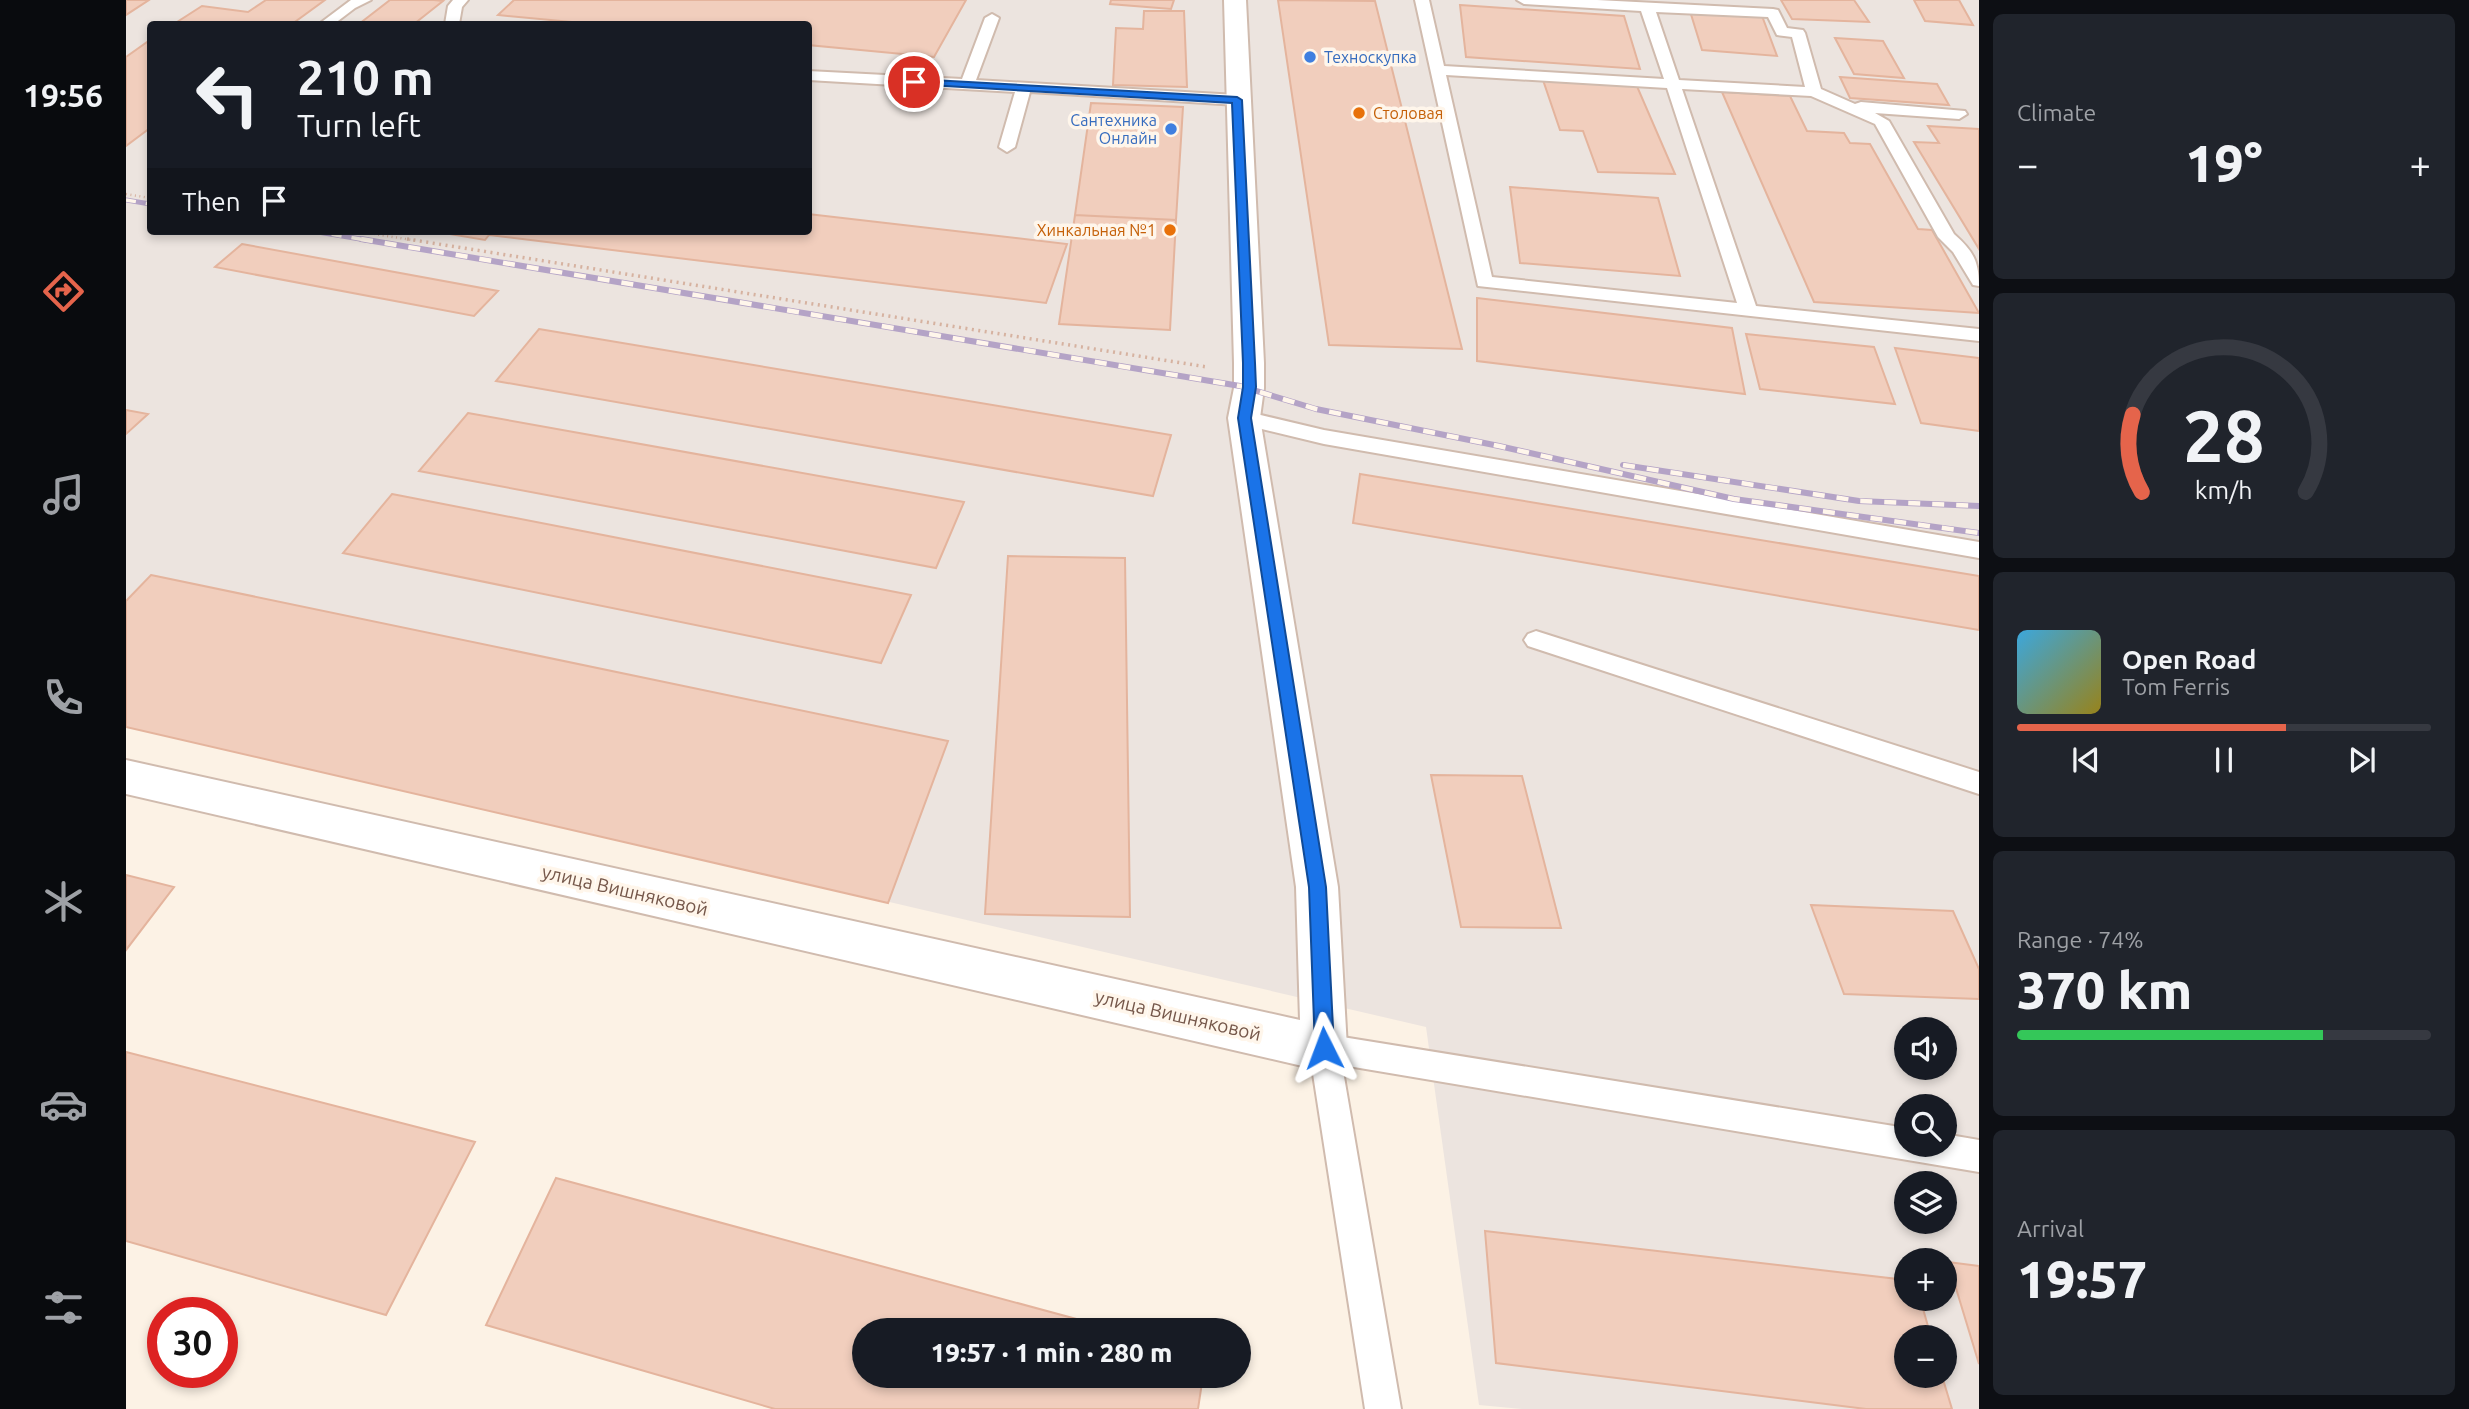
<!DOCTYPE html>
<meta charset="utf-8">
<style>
body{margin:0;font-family:Ubuntu,sans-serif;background:#20242c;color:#f1f3f6;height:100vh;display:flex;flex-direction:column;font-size:26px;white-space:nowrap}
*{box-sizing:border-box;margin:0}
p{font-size:23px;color:#9ea1a6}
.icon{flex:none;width:38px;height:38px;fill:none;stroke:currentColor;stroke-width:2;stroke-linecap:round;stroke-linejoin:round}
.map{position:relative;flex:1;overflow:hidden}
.drawer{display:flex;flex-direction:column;gap:14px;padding:14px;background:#0d0f14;width:490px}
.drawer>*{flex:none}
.top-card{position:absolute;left:21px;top:21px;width:665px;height:214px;border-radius:7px;box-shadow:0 4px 10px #0003;background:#171b24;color:#f1f3f6;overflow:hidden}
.fabs{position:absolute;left:1768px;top:1017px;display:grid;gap:14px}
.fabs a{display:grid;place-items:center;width:63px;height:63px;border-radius:50%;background:#171b24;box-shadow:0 4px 10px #0003;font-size:35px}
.speed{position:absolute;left:21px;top:1297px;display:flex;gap:14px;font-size:35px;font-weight:700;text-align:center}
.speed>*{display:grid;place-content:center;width:91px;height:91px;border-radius:50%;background:#171b24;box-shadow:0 4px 10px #0003;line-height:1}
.speed .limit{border:10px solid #d22;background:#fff;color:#111}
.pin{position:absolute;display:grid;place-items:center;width:60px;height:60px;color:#fff;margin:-30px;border:4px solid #fff;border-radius:50%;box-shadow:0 2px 7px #0007}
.me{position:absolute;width:77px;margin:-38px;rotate:357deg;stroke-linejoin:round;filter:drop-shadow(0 0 5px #0008)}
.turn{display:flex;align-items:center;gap:24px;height:147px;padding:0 35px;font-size:32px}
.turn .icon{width:91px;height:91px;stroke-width:2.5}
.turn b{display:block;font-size:49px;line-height:60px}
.then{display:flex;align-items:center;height:66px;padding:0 35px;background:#0003;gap:14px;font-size:26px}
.big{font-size:52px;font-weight:800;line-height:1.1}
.drawer .tile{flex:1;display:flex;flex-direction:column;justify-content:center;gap:10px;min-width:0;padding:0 24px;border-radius:10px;background:#20242c}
.drawer .dial{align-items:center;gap:0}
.dial svg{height:182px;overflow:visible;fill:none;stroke:#363941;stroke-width:7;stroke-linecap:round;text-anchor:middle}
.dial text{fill:#f1f3f6;stroke:none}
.song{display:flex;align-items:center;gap:21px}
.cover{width:84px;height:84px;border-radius:10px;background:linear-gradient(135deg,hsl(200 70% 55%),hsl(50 70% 35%))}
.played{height:7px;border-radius:4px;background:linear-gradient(90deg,#e5644b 65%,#363941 65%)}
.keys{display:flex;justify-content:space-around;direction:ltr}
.heat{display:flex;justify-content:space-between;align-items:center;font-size:38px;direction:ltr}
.charge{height:10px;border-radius:5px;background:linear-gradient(90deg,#34c759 74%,#363941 0)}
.trip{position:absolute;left:726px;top:1318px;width:399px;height:70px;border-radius:35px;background:#171b24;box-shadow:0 4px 10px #0003;font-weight:800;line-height:70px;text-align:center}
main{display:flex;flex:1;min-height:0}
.tabs{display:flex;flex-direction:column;width:126px;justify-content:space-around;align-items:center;background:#090b0e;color:#9ea1a6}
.tabs .icon{width:49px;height:49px}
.tabs .on{color:#e5644b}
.tabs b{font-size:32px;color:#f1f3f6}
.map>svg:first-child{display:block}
.industrial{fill:#ece4df;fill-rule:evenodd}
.building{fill:#f1cebd;stroke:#e4b49d;stroke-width:2}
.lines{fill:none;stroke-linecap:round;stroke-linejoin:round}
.service-casing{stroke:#d0bbae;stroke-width:4}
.minor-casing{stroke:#d0bbae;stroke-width:4}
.path-far1{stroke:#d6b2a0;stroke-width:2.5;stroke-dasharray:1 3.5;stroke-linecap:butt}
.path{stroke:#d6b2a0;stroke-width:3.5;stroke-dasharray:2 4.5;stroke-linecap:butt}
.service{fill:#fff;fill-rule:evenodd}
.minor{fill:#fff;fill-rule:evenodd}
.rail-far1-casing{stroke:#b4a3c6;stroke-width:5}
.rail-casing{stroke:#b4a3c6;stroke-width:6}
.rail-far1{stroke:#fff6eb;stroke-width:3.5;stroke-dasharray:10;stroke-linecap:butt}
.rail{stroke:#fff6eb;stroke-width:4.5;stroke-dasharray:12;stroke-linecap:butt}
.route{fill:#1a73e8;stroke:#114b97;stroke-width:2}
.shop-dot{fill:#3f7fe0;stroke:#fff6eb;stroke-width:2.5}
.food-dot{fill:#e8710a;stroke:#fff6eb;stroke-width:2.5}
.labels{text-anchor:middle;stroke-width:7;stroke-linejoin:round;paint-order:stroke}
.far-shop-label{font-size:16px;fill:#366cbe;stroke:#fff6eb;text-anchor:start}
.far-food-label{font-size:16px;fill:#c56008;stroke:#fff6eb;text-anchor:start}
.street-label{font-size:19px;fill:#75574a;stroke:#fff6eb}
</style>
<main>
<nav class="tabs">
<b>19:56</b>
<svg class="icon on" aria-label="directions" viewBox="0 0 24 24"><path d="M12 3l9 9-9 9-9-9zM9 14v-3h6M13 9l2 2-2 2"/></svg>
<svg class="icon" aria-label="music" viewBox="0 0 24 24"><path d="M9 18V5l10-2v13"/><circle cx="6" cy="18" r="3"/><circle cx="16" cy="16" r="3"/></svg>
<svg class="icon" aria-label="phone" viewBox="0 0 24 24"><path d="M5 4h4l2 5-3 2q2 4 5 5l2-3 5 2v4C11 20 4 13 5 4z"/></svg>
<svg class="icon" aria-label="climate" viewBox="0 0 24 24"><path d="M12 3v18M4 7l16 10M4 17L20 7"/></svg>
<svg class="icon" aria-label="car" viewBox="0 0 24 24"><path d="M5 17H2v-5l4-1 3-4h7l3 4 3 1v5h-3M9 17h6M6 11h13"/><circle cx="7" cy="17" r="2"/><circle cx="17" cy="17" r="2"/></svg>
<svg class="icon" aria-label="filters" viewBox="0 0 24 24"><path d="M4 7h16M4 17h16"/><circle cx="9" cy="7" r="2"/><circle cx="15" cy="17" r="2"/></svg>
</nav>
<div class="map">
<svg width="1853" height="1409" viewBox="0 0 1853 1409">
<rect width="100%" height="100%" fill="#fcf2e5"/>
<path class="industrial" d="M 0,0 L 1853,0 L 1853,1409 L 1396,1409 L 1353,1405 L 1300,1027 L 0,724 ZM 24,24 L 682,24 L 682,231 L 24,231 ZM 1780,1029 L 1818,1029 L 1818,1068 L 1780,1068 ZM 1780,1106 L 1818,1106 L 1818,1144 L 1780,1144 ZM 1780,1183 L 1818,1183 L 1818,1222 L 1780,1222 ZM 1780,1260 L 1818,1260 L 1818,1298 L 1780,1298 ZM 1780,1337 L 1818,1337 L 1818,1376 L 1780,1376 Z"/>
<path class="building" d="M 0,0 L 23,0 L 0,15 Z
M 140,0 L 199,0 L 166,24 L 48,24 L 76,6 L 122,12 Z
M 264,0 L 308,0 L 317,1 L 288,24 L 233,24 Z
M 388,0 L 840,0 L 808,57 L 682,45 L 682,24 L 467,24 L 372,15 Z
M 1048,0 L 1045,9 L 984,4 L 985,0 Z
M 1152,0 L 1249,1 L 1336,349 L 1203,345 Z
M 1655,0 L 1728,0 L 1743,22 L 1666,19 Z
M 1788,0 L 1833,0 L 1847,25 L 1799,21 Z
M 1334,5 L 1498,16 L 1514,69 L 1340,57 Z
M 1018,11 L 1058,11 L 1061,87 L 987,85 L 990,28 L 1017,29 Z
M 1564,11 L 1636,16 L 1651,56 L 1576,50 Z
M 1709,38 L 1757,41 L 1778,78 L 1728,74 Z
M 24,40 L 24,128 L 0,146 L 0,57 Z
M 1714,77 L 1811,84 L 1823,105 L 1724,98 Z
M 1417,80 L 1510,84 L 1549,174 L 1472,172 L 1457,131 L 1434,130 Z
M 1596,92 L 1664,96 L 1681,131 L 1718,133 L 1724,143 L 1744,144 L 1792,229 L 1806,230 L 1853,313 L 1688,302 Z
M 965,103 L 1057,107 L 1050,220 L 949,215 Z
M 1802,126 L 1853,129 L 1853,249 L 1788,142 L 1813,143 Z
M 1384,187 L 1532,198 L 1554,276 L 1394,263 Z
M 682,214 L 941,244 L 920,303 L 363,235 L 359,240 L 306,231 L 682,231 Z
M 949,215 L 1050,220 L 1044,330 L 933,324 Z
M 116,244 L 372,291 L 348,316 L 89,267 Z
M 1351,298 L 1606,328 L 1619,394 L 1351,361 Z
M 413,329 L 1045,435 L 1027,496 L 370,381 Z
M 1620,334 L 1748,347 L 1769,404 L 1634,389 Z
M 1769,348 L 1853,358 L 1853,431 L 1795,423 Z
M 0,410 L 22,414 L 0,434 Z
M 342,413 L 838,502 L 810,568 L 293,471 Z
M 1234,474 L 1853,576 L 1853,630 L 1227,523 Z
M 266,494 L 785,595 L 755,663 L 217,553 Z
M 882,556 L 999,558 L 1004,917 L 859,914 Z
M 25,575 L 822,741 L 762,903 L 0,727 L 0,601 Z
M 1305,775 L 1396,776 L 1435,928 L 1335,927 Z
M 0,875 L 48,887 L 0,950 Z
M 1685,905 L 1827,911 L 1853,969 L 1853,999 L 1718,994 Z
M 0,1052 L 349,1142 L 260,1315 L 0,1241 Z
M 430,1178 L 991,1330 L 738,1330 L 738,1376 L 1077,1376 L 1072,1409 L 649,1409 L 360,1325 Z
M 1359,1231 L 1780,1280 L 1780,1298 L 1794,1298 L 1805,1337 L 1780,1337 L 1780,1376 L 1816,1376 L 1826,1409 L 1740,1409 L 1370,1363 Z
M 1822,1262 L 1853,1266 L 1853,1364 Z"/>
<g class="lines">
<g class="service-casing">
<path id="service" d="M 225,0 L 245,0 L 229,8 L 208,24 L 193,24 Z
M 327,0 L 342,0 L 336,7 L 333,24 L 319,24 L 322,6 Z
M 1289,0 L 1303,0 L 1318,66 L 1538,79 L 1515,11 L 1398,4 L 1391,0 L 1471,0 L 1647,9 L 1652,10 L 1661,28 L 1677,30 L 1679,33 L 1695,89 L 1729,104 L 1735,102 L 1839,111 L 1841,114 L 1833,119 L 1749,113 L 1763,121 L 1828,234 C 1847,251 1853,261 1853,286 L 1847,285 L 1827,252 L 1812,237 L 1749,124 L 1685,96 L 1556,89 L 1630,306 L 1853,329 L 1853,341 L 1352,286 ZM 1530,12 L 1642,17 L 1651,35 L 1666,37 L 1679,87 L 1553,80 ZM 1320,75 L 1541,88 L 1611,303 L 1366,277 Z
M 866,14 L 873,18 L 850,80 L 1111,95 L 1119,100 L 1111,105 L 904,92 L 889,147 L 881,152 L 873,147 L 889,92 L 682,80 L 682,71 L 836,79 L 859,18 Z
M 1118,411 L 1198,430 L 1853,542 L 1853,558 L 1198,444 L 1111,423 L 1108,418 L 1111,413 Z
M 1410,631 L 1853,772 L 1853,794 L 1402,646 L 1398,640 L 1402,634 Z
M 1198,1034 L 1780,1128 L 1780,1144 L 1818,1144 L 1818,1134 L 1853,1140 L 1853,1172 L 1216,1065 L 1275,1409 L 1239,1409 L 1183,1048 L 1188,1038 Z"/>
</g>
<g class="minor-casing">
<path id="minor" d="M 1098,0 L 1120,0 L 1138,363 L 1138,388 L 1134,418 L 1212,887 L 1221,1048 L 1214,1064 L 1198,1071 L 0,794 L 0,760 L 1174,1020 L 1170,887 L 1102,418 L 1108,388 L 1108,363 Z"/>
</g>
<path class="path-far1" d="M 0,194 L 24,198
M 230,231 L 292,241"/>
<path class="path" d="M 281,239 L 1081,367"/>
<use href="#service" class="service"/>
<use href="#minor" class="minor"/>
<g class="rail-far1-casing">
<path id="rail-far1" d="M 0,200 L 24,204
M 186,231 L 246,241"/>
</g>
<g class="rail-casing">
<path id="rail" d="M 235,239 L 1114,386 L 1190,409 L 1373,446 L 1608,499 L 1853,533
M 1497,465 L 1733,501 L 1853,506"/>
</g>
<use href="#rail-far1" class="rail-far1"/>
<use href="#rail" class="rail"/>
</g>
<path class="route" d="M 788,79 L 1111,97 L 1116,100 L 1129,363 L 1130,387 L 1125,418 L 1200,887 L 1208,1048 L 1205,1055 L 1198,1058 L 1192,1055 L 1189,1048 L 1183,887 L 1112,418 L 1117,387 L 1117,363 L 1106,103 L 785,84 L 783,82 Z"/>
<g class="shop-dot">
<circle cx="1184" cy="57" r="7"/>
<circle cx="1045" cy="129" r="7"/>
</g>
<g class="food-dot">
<circle cx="1233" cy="113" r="7"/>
<circle cx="1044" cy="230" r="7"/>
</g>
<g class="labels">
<g class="far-shop-label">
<text x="1198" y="63">Техноскупка</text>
<text x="1031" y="126" text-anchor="end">Сантехника<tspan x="1031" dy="18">Онлайн</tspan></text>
</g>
<g class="far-food-label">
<text x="1247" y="119">Столовая</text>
<text x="1030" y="236" text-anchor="end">Хинкальная №1</text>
</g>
<g class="street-label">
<text transform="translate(499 890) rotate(13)" y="7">улица Вишняковой</text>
<text transform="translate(1052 1015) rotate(13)" y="7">улица Вишняковой</text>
</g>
</g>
</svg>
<div class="fabs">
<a><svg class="icon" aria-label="sound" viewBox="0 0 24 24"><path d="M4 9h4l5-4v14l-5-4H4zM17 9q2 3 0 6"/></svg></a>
<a><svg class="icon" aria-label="search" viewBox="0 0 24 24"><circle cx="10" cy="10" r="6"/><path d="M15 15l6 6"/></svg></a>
<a><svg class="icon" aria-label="layers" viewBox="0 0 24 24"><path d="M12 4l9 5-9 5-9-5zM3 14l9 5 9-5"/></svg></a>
<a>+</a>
<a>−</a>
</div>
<div class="speed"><div class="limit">30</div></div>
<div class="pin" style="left:788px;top:82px;background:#d93025"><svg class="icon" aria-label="arrive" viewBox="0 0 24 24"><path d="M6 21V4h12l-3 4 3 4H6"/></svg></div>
<svg class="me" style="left:1198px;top:1048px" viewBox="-20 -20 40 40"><path d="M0-17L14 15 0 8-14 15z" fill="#1a73e8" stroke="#fff" stroke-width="4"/></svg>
<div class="trip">19:57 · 1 min · 280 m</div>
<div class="top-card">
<div class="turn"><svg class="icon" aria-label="left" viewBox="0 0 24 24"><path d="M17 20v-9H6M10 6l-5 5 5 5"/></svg><div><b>210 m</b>Turn left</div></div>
<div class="then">Then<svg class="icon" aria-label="arrive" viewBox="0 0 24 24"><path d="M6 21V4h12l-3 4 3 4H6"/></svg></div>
</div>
</div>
<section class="drawer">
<div class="tile"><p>Climate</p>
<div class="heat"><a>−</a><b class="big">19°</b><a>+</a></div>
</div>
<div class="tile dial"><svg viewBox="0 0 100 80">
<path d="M14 69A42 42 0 1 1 86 69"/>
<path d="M14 69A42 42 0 0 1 10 35" stroke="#e5644b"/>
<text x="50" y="56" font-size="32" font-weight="700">28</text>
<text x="50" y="72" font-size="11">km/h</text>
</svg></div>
<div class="tile">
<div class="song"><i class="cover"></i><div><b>Open Road</b><p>Tom Ferris</p></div></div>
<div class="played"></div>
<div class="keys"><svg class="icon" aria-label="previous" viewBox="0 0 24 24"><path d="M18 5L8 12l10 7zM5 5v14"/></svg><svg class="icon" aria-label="pause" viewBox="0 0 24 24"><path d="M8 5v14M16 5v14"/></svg><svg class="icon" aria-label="next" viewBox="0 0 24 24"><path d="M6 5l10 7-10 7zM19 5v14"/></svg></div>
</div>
<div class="tile"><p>Range · 74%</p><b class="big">370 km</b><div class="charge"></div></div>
<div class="tile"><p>Arrival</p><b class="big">19:57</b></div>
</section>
</main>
